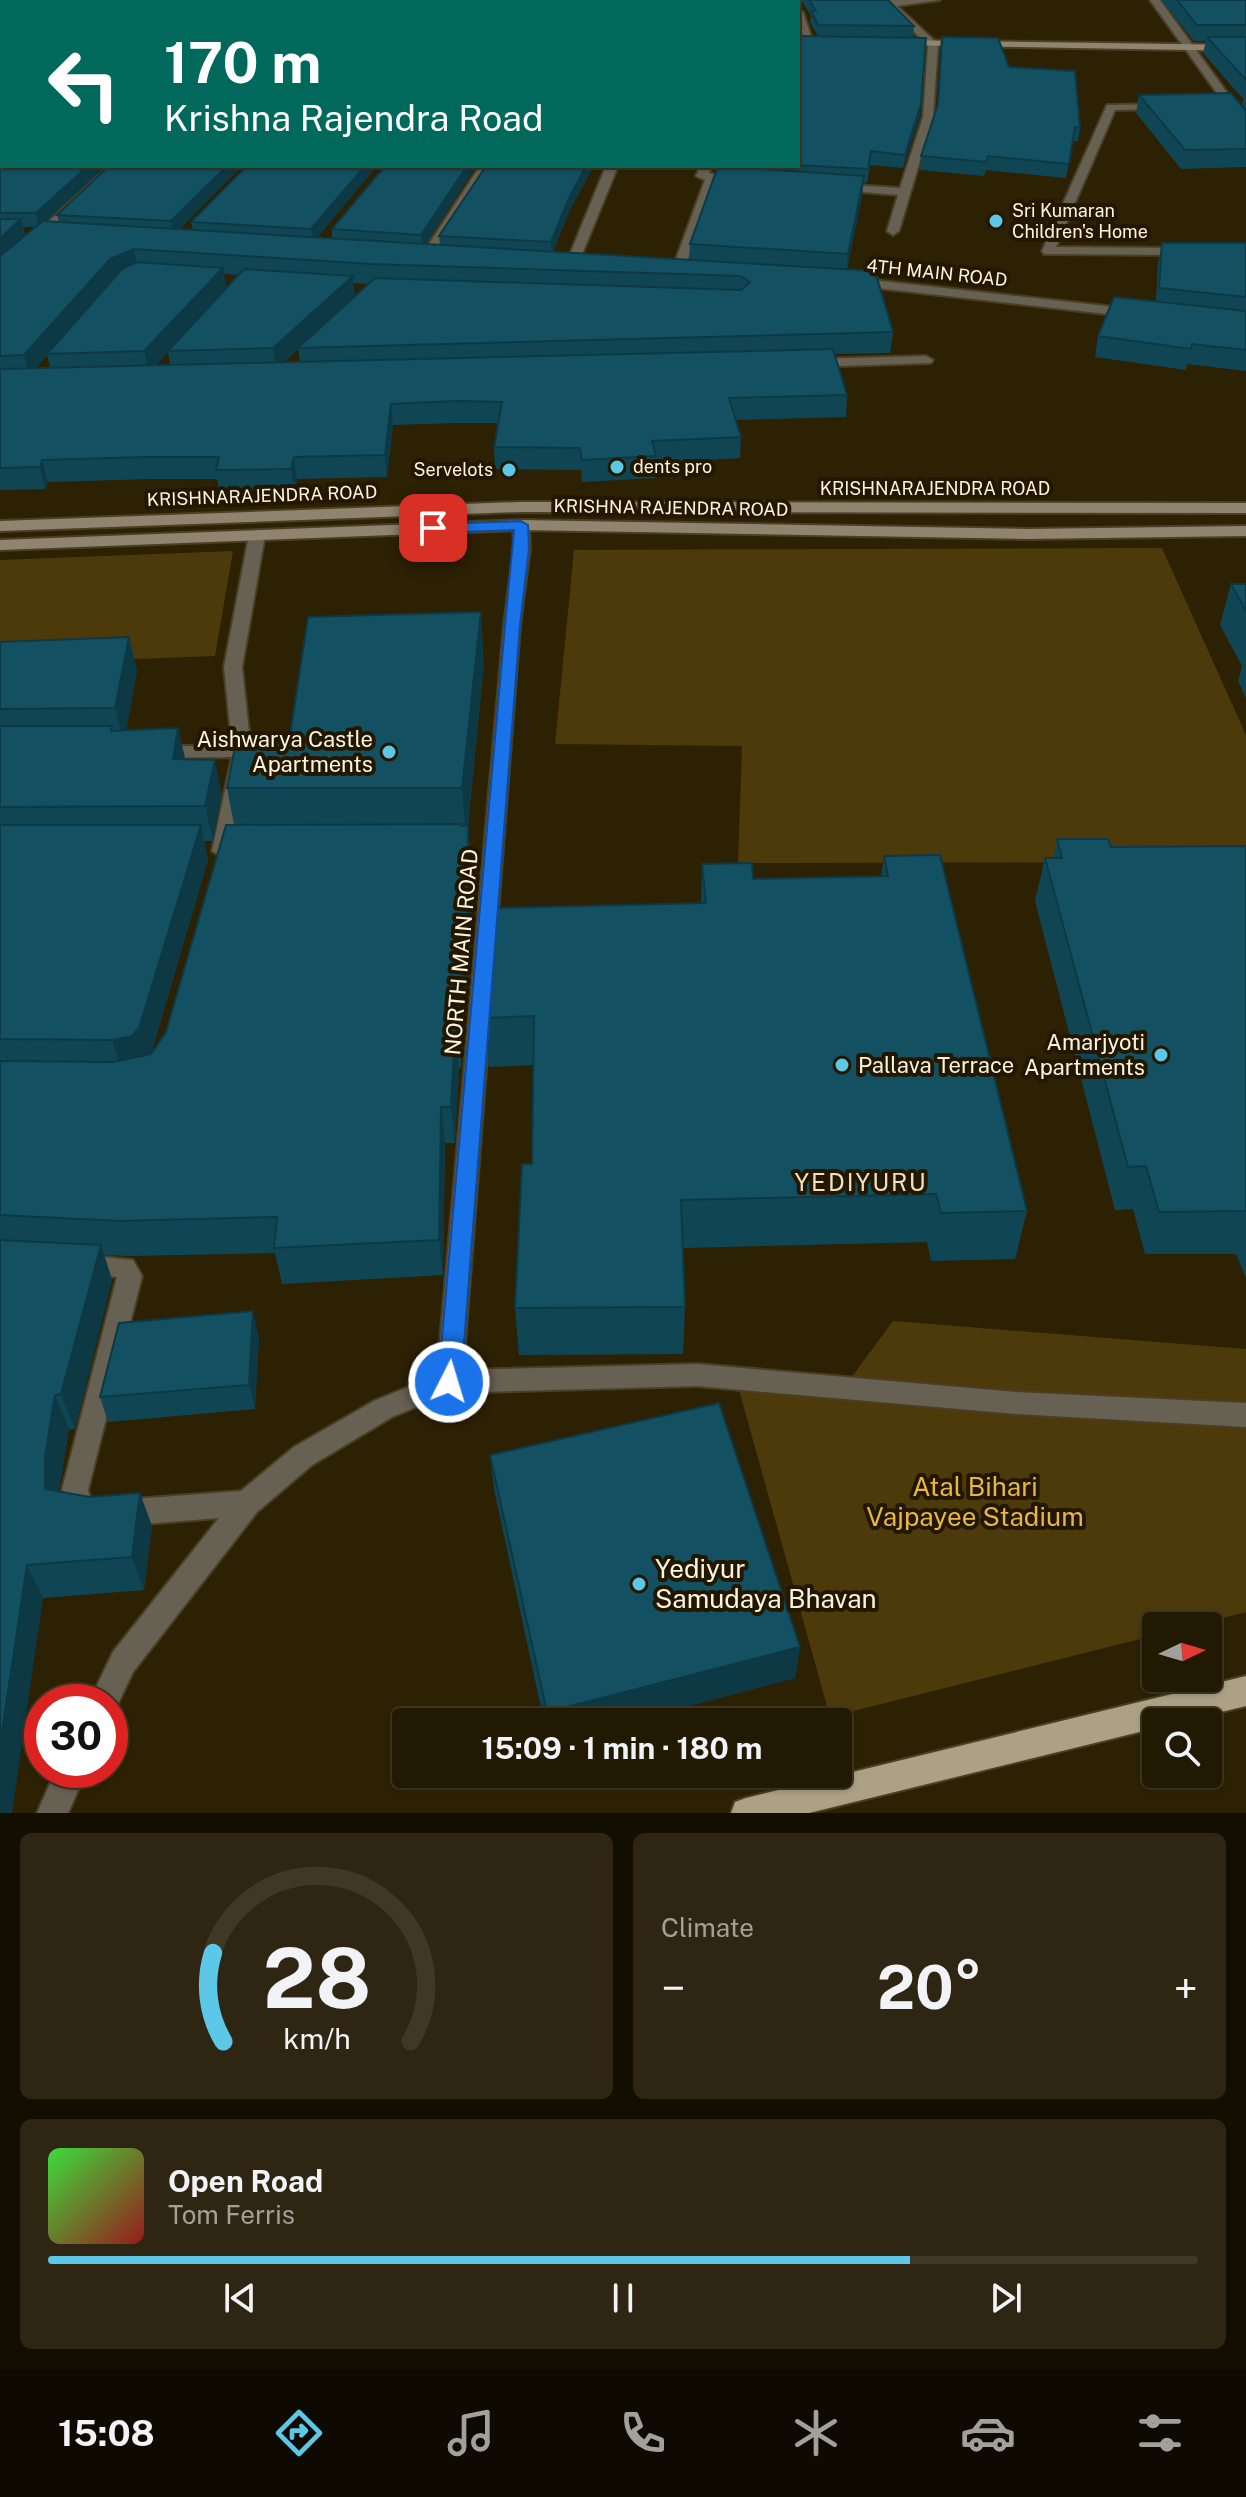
<!DOCTYPE html>
<meta charset="utf-8">
<style>
body{margin:0;font-family:"Public Sans",sans-serif;background:#2e2612;color:#f1f3f6;height:100vh;display:flex;flex-direction:column;font-size:30px;white-space:nowrap}
*{box-sizing:border-box;margin:0}
p{font-size:26px;color:#a2a09a}
.icon{flex:none;width:44px;height:44px;fill:none;stroke:currentColor;stroke-width:2;stroke-linecap:round;stroke-linejoin:round}
.map{position:relative;height:1813px;overflow:hidden}
.drawer{display:flex;flex-direction:column;gap:20px;padding:20px;background:#130e02;flex:1}
.drawer>*{flex:none}
.hud{position:absolute;left:0px;top:0px;width:800px;height:168px;box-shadow:0 2px 6px #0004,0 0 0 2px #3f3825;background:#00695c;color:#fff;overflow:hidden}
.needle{width:52px;rotate:85deg}
.tools{position:absolute;left:1142px;top:1612px;display:grid;gap:16px}
.tools a{display:grid;place-items:center;width:80px;height:80px;border-radius:8px;background:#221903;box-shadow:0 2px 6px #0004,0 0 0 2px #3f3825;font-size:40px}
.speed{position:absolute;left:24px;top:1684px;display:flex;gap:16px;font-size:40px;font-weight:700;text-align:center}
.speed>*{display:grid;place-content:center;width:104px;height:104px;border-radius:50%;background:#221903;box-shadow:0 2px 6px #0004,0 0 0 2px #3f3825;line-height:1}
.speed .limit{border:12px solid #d22;background:#fff;color:#111}
.pin{position:absolute;display:grid;place-items:center;width:68px;height:68px;color:#fff;margin:-34px;border-radius:16px;box-shadow:0 4px 12px #0006}
.me{position:absolute;width:88px;margin:-44px;rotate:5deg;stroke-linejoin:round;filter:drop-shadow(0 0 6px #0008)}
.turn{display:flex;align-items:center;gap:28px;height:168px;padding:0 32px;font-size:36px}
.turn .icon{width:104px;height:104px;stroke-width:2.5}
.turn b{display:block;font-size:56px;line-height:68px}
.big{font-size:60px;font-weight:700;line-height:1.1}
.drawer .card{flex:1;display:flex;flex-direction:column;justify-content:center;gap:12px;min-width:0;padding:0 28px;border-radius:12px;background:#2e2612}
.drawer .dial{align-items:center;gap:0}
.dial svg{height:208px;overflow:visible;fill:none;stroke:#3f3825;stroke-width:7;stroke-linecap:round;text-anchor:middle}
.dial text{fill:#f1f3f6;stroke:none}
.song{display:flex;align-items:center;gap:24px}
.cover{width:96px;height:96px;border-radius:12px;background:linear-gradient(135deg,hsl(120 70% 55%),hsl(0 70% 35%))}
.played{height:8px;border-radius:4px;background:linear-gradient(90deg,#5cc7e7 75%,#3f3825 75%)}
.keys{display:flex;justify-content:space-around;direction:ltr}
.heat{display:flex;justify-content:space-between;align-items:center;font-size:44px;direction:ltr}
.drawer .tiles{flex:1;display:grid;gap:20px;grid-template-columns:1fr 1fr}
.card:last-child{grid-column:span 2}
.trip{position:absolute;left:392px;top:1708px;width:460px;height:80px;border-radius:8px;background:#221903;box-shadow:0 2px 6px #0004,0 0 0 2px #3f3825;font-weight:700;line-height:80px;text-align:center}
.tab-bar{display:flex;height:128px;justify-content:space-around;align-items:center;background:#0e0a01;color:#a2a09a}
.tab-bar .icon{width:56px;height:56px}
.tab-bar .active{color:#5cc7e7}
.tab-bar b{font-size:36px;color:#f1f3f6}
.map>svg:first-child{display:block}
.green{fill:#4c3a0a}
.lines{fill:none;stroke-linecap:round;stroke-linejoin:round}
.street-casing{stroke:#4a3f23;stroke-width:4}
.secondary-casing{stroke:#4a3f23;stroke-width:4}
.primary-casing{stroke:#4a3f23;stroke-width:4}
.street{fill:#676154;fill-rule:evenodd}
.secondary{fill:#8e8470;fill-rule:evenodd}
.primary{fill:#aca085;fill-rule:evenodd}
.wall{fill:#104654;fill-rule:evenodd}
.shaded-wall{fill:#0d3945}
.building{fill:#135162;stroke:#0d3945;stroke-width:2}
.route{fill:#1a73e8;stroke:#114b97;stroke-width:2}
.poi-dot{fill:#5cc7e7;stroke:#231700;stroke-width:3}
.labels{text-anchor:middle;stroke-width:8;stroke-linejoin:round;paint-order:stroke}
.far-poi-label{font-size:18px;fill:#fbf4e3;stroke:#231700;text-anchor:start}
.far-street-label{font-size:18px;fill:#fbf4e3;stroke:#231700}
.poi-label{font-size:22px;fill:#fbf4e3;stroke:#231700;text-anchor:end}
.street-label{font-size:22px;fill:#fbf4e3;stroke:#231700}
.neighbourhood-label{font-size:24px;letter-spacing:2px;fill:#efe0bf;stroke:#231700}
.near-park-label{font-size:26px;fill:#e6b743;stroke:#231700}
.near-poi-label{font-size:26px;fill:#fbf4e3;stroke:#231700;text-anchor:start}
</style>
<div class="map">
<svg width="1246" height="1813" viewBox="0 0 1246 1813">
<rect width="100%" height="100%" fill="#2d2104"/>
<path class="green" d="M 1162,548 L 1246,735 L 1246,862 L 738,863 L 742,746 L 555,744 L 574,550 Z
M 233,551 L 215,656 L 0,664 L 0,560 Z
M 893,1321 L 1246,1349 L 1246,1612 L 1192,1626 L 1156,1626 L 1156,1635 L 830,1717 L 739,1390 L 842,1390 Z"/>
<g class="lines">
<g class="street-casing">
<path id="street" d="M 310,0 L 321,0 L 308,2 Z
M 461,0 L 471,0 L 460,2 Z
M 606,0 L 616,0 L 616,2 L 606,2 Z
M 884,0 L 940,0 L 897,6 L 938,44 L 933,117 L 899,231 L 893,235 L 887,231 L 898,195 L 838,190 L 832,187 L 838,184 L 900,188 L 923,117 L 928,45 L 886,6 Z
M 1150,0 L 1160,0 L 1246,119 L 1246,129 L 1242,128 Z
M 798,9 L 803,12 L 814,45 L 806,43 L 798,23 Z
M 1166,104 L 1166,108 L 1162,109 L 1115,110 L 1056,247 L 1185,248 L 1189,249 L 1189,255 L 1044,254 L 1042,251 L 1107,105 Z
M 109,166 L 122,166 L 0,277 L 0,266 Z
M 480,166 L 492,166 L 431,259 L 423,259 L 421,256 Z
M 606,166 L 618,166 L 578,264 L 568,267 L 566,264 Z
M 700,166 L 712,166 L 709,173 L 745,180 L 739,183 L 716,181 L 684,270 L 678,274 L 672,270 L 705,180 L 696,176 Z
M 854,278 L 1133,309 L 1139,313 L 1133,317 L 850,285 L 848,282 Z
M 926,356 L 933,360 L 931,363 L 810,367 L 803,363 L 810,359 Z
M 521,520 L 529,525 L 530,548 L 520,625 L 463,1370 L 697,1364 L 1016,1392 L 1246,1403 L 1246,1427 L 1016,1414 L 697,1386 L 450,1393 L 392,1417 L 312,1465 L 257,1512 L 133,1672 L 114,1712 L 110,1714 L 110,1702 L 89,1702 L 113,1652 L 219,1518 L 120,1526 L 110,1522 L 106,1513 L 110,1504 L 120,1500 L 241,1491 L 294,1447 L 374,1401 L 437,1375 L 504,625 L 514,548 L 513,525 Z
M 257,530 L 265,535 L 242,667 L 251,751 L 232,851 L 222,857 L 212,851 L 232,757 L 156,758 L 147,752 L 156,746 L 232,746 L 224,667 L 249,535 Z
M 83,1255 L 133,1260 L 142,1276 L 88,1490 L 91,1501 L 98,1504 L 102,1513 L 98,1522 L 88,1526 L 69,1521 L 62,1490 L 117,1277 L 74,1272 L 71,1265 L 74,1258 Z
M 56,1770 L 87,1770 L 68,1813 L 37,1813 Z"/>
</g>
<g class="secondary-casing">
<path id="secondary" d="M 342,0 L 364,0 L 366,2 L 344,2 Z
M 898,40 L 1246,45 L 1246,51 L 895,45 Z
M 520,502 L 1246,503 L 1246,513 L 520,512 L 0,531 L 0,521 Z
M 521,520 L 1027,529 L 1246,526 L 1246,536 L 1027,539 L 521,530 L 0,550 L 0,540 Z"/>
</g>
<g class="primary-casing">
<path id="primary" d="M 1246,1676 L 1246,1706 L 1180,1722 L 1156,1722 L 1156,1728 L 809,1813 L 731,1813 L 735,1802 L 746,1798 Z"/>
</g>
<use href="#street" class="street"/>
<use href="#secondary" class="secondary"/>
<use href="#primary" class="primary"/>
</g>
<path class="wall" d="M 0,0 L 2,166 L 106,166 L 46,221 L 59,222 L 57,215 L 242,166 L 180,229 L 193,230 L 191,222 L 247,166 L 377,166 L 317,237 L 332,238 L 332,229 L 385,166 L 476,166 L 426,244 L 440,245 L 439,236 L 569,212 L 553,252 L 689,260 L 690,244 L 715,172 L 715,166 L 798,166 L 798,36 L 818,36 L 810,22 L 811,16 L 801,0 L 888,0 L 914,26 L 913,37 L 920,116 L 903,168 L 870,165 L 867,183 L 863,182 L 862,195 L 847,270 L 893,332 L 890,353 L 835,354 L 847,395 L 846,417 L 735,420 L 741,437 L 740,458 L 656,463 L 656,478 L 582,482 L 581,470 L 495,469 L 494,447 L 498,423 L 456,423 L 393,425 L 387,477 L 297,479 L 295,491 L 219,492 L 217,479 L 152,479 L 48,482 L 45,489 L 0,490 ZM 23,227 L 35,227 L 25,235 ZM 224,274 L 238,275 L 226,288 ZM 353,283 L 369,284 L 355,296 ZM 298,349 L 300,362 L 284,362 ZM 168,352 L 170,365 L 156,365 L 158,363 ZM 47,355 L 50,368 L 36,368 Z
M 1161,0 L 1246,0 L 1246,167 L 1181,169 L 1136,113 L 1139,95 L 1242,106 L 1243,99 L 1203,53 L 1206,41 L 1194,41 Z
M 941,50 L 1009,67 L 1080,128 L 1078,141 L 1073,141 L 1066,178 L 986,170 L 984,176 L 920,170 L 921,156 L 937,106 Z
M 1162,243 L 1246,243 L 1246,371 L 1187,364 L 1186,370 L 1095,357 L 1098,336 L 1156,301 L 1158,263 Z
M 1231,584 L 1246,584 L 1246,698 L 1238,681 L 1242,666 L 1220,625 Z
M 129,637 L 137,671 L 126,730 L 185,759 L 222,795 L 213,841 L 204,841 L 208,860 L 151,1054 L 166,1032 L 234,825 L 227,788 L 289,742 L 484,663 L 468,826 L 471,862 L 471,957 L 461,1068 L 459,1068 L 455,1143 L 445,1143 L 443,1275 L 282,1284 L 275,1253 L 130,1256 L 104,1255 L 112,1280 L 75,1429 L 69,1429 L 59,1491 L 152,1526 L 144,1590 L 43,1598 L 0,1813 L 0,642 Z
M 1057,839 L 1111,847 L 1246,846 L 1246,1278 L 1236,1254 L 1145,1254 L 1133,1209 L 1115,1210 L 1035,901 L 1045,858 L 1053,858 Z
M 884,856 L 1027,1211 L 1015,1259 L 931,1261 L 927,1242 L 683,1248 L 685,1307 L 683,1354 L 519,1355 L 515,1308 L 532,1164 L 533,1065 L 489,1067 L 486,1018 L 701,903 L 702,864 L 753,879 L 881,876 Z
M 259,1336 L 255,1409 L 108,1422 L 100,1397 Z
M 490,1455 L 800,1647 L 795,1678 L 628,1722 L 544,1722 L 494,1489 Z"/>
<path class="shaded-wall" d="M 921,104 L 920,116 L 903,168 L 905,155 Z
M 88,166 L 106,166 L 39,227 L 36,213 Z
M 227,166 L 242,166 L 174,235 L 171,221 Z
M 365,166 L 377,166 L 313,243 L 311,229 Z
M 467,166 L 476,166 L 422,249 L 421,235 Z
M 586,166 L 594,166 L 569,212 L 551,256 L 551,242 L 569,198 Z
M 864,176 L 862,195 L 846,274 L 848,254 Z
M 21,219 L 25,239 L 0,262 L 0,238 Z
M 134,249 L 138,269 L 114,279 L 29,376 L 24,355 L 110,259 Z
M 223,268 L 227,289 L 149,373 L 144,351 Z
M 353,276 L 355,297 L 276,370 L 273,348 Z
M 391,404 L 393,425 L 387,477 L 385,455 Z
M 294,457 L 297,479 L 295,491 L 291,469 Z
M 42,460 L 48,482 L 45,489 L 40,467 Z
M 481,612 L 484,663 L 466,841 L 462,788 Z
M 129,637 L 137,671 L 124,743 L 115,708 Z
M 178,728 L 186,762 L 173,759 Z
M 215,760 L 222,795 L 213,841 L 205,806 Z
M 201,825 L 208,860 L 148,1064 L 123,1076 L 112,1040 Z
M 468,826 L 471,862 L 471,957 L 461,1068 L 458,1032 Z
M 455,1032 L 459,1068 L 455,1143 L 451,1107 Z
M 441,1107 L 445,1143 L 443,1275 L 439,1240 Z
M 101,1245 L 112,1280 L 75,1429 L 61,1394 Z
M 253,1311 L 259,1336 L 255,1409 L 249,1385 Z
M 55,1395 L 69,1429 L 59,1489 L 59,1522 L 45,1489 L 45,1456 Z
M 140,1493 L 152,1526 L 144,1590 L 132,1557 Z
M 27,1565 L 43,1598 L 12,1813 L 0,1813 L 0,1744 Z
M 800,1647 L 795,1678 L 628,1722 L 547,1722 L 547,1712 Z"/>
<path class="building" d="M 0,0 L 299,0 L 308,2 L 2,2 L 2,166 L 88,166 L 36,213 L 0,213 L 0,92 L 2,83 L 0,83 Z
M 468,0 L 524,0 L 523,2 L 467,2 Z
M 809,0 L 888,0 L 914,26 L 818,25 L 811,11 L 816,11 Z
M 1177,0 L 1246,0 L 1246,25 L 1197,25 Z
M 798,36 L 926,38 L 921,104 L 905,155 L 871,151 L 868,169 L 798,165 Z
M 942,37 L 998,38 L 1009,67 L 1075,71 L 1080,128 L 1075,127 L 1069,164 L 988,156 L 986,162 L 921,156 L 938,104 Z
M 1207,37 L 1246,37 L 1246,80 Z
M 1231,93 L 1246,111 L 1246,149 L 1185,150 L 1139,95 Z
M 109,166 L 227,166 L 171,221 L 57,215 Z
M 247,166 L 365,166 L 311,229 L 191,222 Z
M 385,166 L 467,166 L 421,235 L 332,229 Z
M 486,166 L 586,166 L 569,198 L 551,242 L 439,236 Z
M 718,166 L 864,176 L 848,254 L 690,244 Z
M 0,219 L 21,219 L 0,238 Z
M 43,221 L 875,271 L 893,332 L 298,348 L 375,278 L 741,290 L 750,282 L 741,276 L 371,264 L 134,249 L 110,259 L 24,355 L 0,356 L 0,256 Z
M 1162,243 L 1246,243 L 1246,297 L 1159,288 Z
M 137,262 L 223,268 L 144,351 L 47,354 L 122,269 Z
M 244,269 L 353,276 L 273,348 L 168,351 Z
M 1114,297 L 1246,311 L 1246,350 L 1192,344 L 1191,349 L 1098,336 Z
M 833,349 L 847,395 L 729,398 L 741,437 L 652,441 L 656,456 L 582,460 L 580,448 L 494,447 L 502,402 L 455,401 L 391,404 L 385,455 L 294,457 L 291,469 L 216,470 L 219,457 L 147,457 L 42,460 L 40,467 L 0,468 L 0,369 Z
M 1231,584 L 1246,584 L 1246,611 Z
M 481,612 L 462,788 L 227,788 L 236,742 L 289,742 L 308,617 Z
M 129,637 L 115,708 L 0,709 L 0,642 Z
M 0,726 L 112,726 L 111,731 L 178,728 L 173,759 L 215,760 L 205,806 L 0,807 Z
M 461,824 L 461,826 L 468,826 L 468,921 L 458,1032 L 455,1032 L 451,1107 L 441,1107 L 439,1240 L 274,1248 L 277,1217 L 119,1221 L 0,1215 L 0,1061 L 113,1062 L 151,1054 L 166,1032 L 226,825 Z
M 0,825 L 201,825 L 139,1028 L 132,1036 L 112,1040 L 0,1039 Z
M 1057,839 L 1108,839 L 1111,847 L 1246,846 L 1246,1211 L 1159,1212 L 1146,1166 L 1128,1167 L 1045,858 L 1062,858 Z
M 940,855 L 1027,1211 L 941,1213 L 936,1194 L 681,1200 L 685,1307 L 515,1308 L 522,1164 L 532,1164 L 534,1016 L 486,1018 L 494,908 L 706,903 L 702,864 L 752,863 L 753,879 L 888,876 L 884,856 Z
M 0,1240 L 101,1245 L 61,1394 L 55,1395 L 45,1456 L 45,1489 L 90,1497 L 140,1493 L 132,1557 L 27,1565 L 0,1744 Z
M 253,1311 L 249,1385 L 100,1397 L 119,1323 Z
M 719,1403 L 800,1647 L 547,1712 L 490,1455 Z"/>
<path class="route" d="M 521,521 L 528,525 L 529,548 L 520,625 L 461,1382 L 458,1390 L 449,1393 L 441,1390 L 438,1382 L 505,625 L 514,530 L 433,533 L 426,528 L 433,524 Z"/>
<g class="poi-dot">
<circle cx="996" cy="221" r="8"/>
<circle cx="617" cy="467" r="8"/>
<circle cx="509" cy="470" r="8"/>
<circle cx="389" cy="752" r="8"/>
<circle cx="1161" cy="1055" r="8"/>
<circle cx="842" cy="1065" r="8"/>
<circle cx="639" cy="1584" r="8"/>
</g>
<g class="labels">
<g class="far-poi-label">
<text x="1012" y="217">Sri Kumaran<tspan x="1012" dy="21">Children's Home</tspan></text>
<text x="633" y="473">dents pro</text>
<text x="493" y="476" text-anchor="end">Servelots</text>
</g>
<g class="far-street-label">
<text transform="translate(937 273) rotate(6)" y="6">4TH MAIN ROAD</text>
<text x="935" y="495">KRISHNARAJENDRA ROAD</text>
<text transform="translate(262 496) rotate(-2)" y="6">KRISHNARAJENDRA ROAD</text>
<text transform="translate(671 508) rotate(1)" y="6">KRISHNA RAJENDRA ROAD</text>
</g>
<g class="poi-label">
<text x="373" y="747">Aishwarya Castle<tspan x="373" dy="25">Apartments</tspan></text>
<text x="1145" y="1050">Amarjyoti<tspan x="1145" dy="25">Apartments</tspan></text>
<text x="858" y="1073" text-anchor="start">Pallava Terrace</text>
</g>
<g class="street-label">
<text transform="translate(461 952) rotate(-85)" y="8">NORTH MAIN ROAD</text>
</g>
<g class="neighbourhood-label">
<text x="861" y="1191">YEDIYURU</text>
</g>
<g class="near-park-label">
<text x="975" y="1496">Atal Bihari<tspan x="975" dy="30">Vajpayee Stadium</tspan></text>
</g>
<g class="near-poi-label">
<text x="655" y="1578">Yediyur<tspan x="655" dy="30">Samudaya Bhavan</tspan></text>
</g>
</g>
</svg>
<div class="tools">
<a><svg class="needle" viewBox="-14 -14 28 28"><path d="M0-13l5 13h-10z" fill="#e53935"/><path d="M0 13l5-13h-10z" fill="#a2a09a"/></svg></a>
<a><svg class="icon" aria-label="search" viewBox="0 0 24 24"><circle cx="10" cy="10" r="6"/><path d="M15 15l6 6"/></svg></a>
</div>
<div class="speed"><div class="limit">30</div></div>
<div class="pin" style="left:433px;top:528px;background:#d93025"><svg class="icon" aria-label="arrive" viewBox="0 0 24 24"><path d="M6 21V4h12l-3 4 3 4H6"/></svg></div>
<svg class="me" style="left:449px;top:1382px" viewBox="-20 -20 40 40"><circle r="17" fill="#1a73e8" stroke="#fff" stroke-width="3"/><path d="M0-11L8 9 0 5-8 9z" fill="#fff"/></svg>
<div class="trip">15:09 · 1 min · 180 m</div>
<div class="hud">
<div class="turn"><svg class="icon" aria-label="left" viewBox="0 0 24 24"><path d="M17 20v-9H6M10 6l-5 5 5 5"/></svg><div><b>170 m</b>Krishna Rajendra Road</div></div>
</div>
</div>
<section class="drawer">
<div class="tiles">
<div class="card dial"><svg viewBox="0 0 100 80">
<path d="M14 69A42 42 0 1 1 86 69"/>
<path d="M14 69A42 42 0 0 1 10 35" stroke="#5cc7e7"/>
<text x="50" y="56" font-size="32" font-weight="700">28</text>
<text x="50" y="72" font-size="11">km/h</text>
</svg></div>
<div class="card"><p>Climate</p>
<div class="heat"><a>−</a><b class="big">20°</b><a>+</a></div>
</div>
<div class="card">
<div class="song"><i class="cover"></i><div><b>Open Road</b><p>Tom Ferris</p></div></div>
<div class="played"></div>
<div class="keys"><svg class="icon" aria-label="previous" viewBox="0 0 24 24"><path d="M18 5L8 12l10 7zM5 5v14"/></svg><svg class="icon" aria-label="pause" viewBox="0 0 24 24"><path d="M8 5v14M16 5v14"/></svg><svg class="icon" aria-label="next" viewBox="0 0 24 24"><path d="M6 5l10 7-10 7zM19 5v14"/></svg></div>
</div>
</div>
</section>
<nav class="tab-bar">
<b>15:08</b>
<svg class="icon active" aria-label="directions" viewBox="0 0 24 24"><path d="M12 3l9 9-9 9-9-9zM9 14v-3h6M13 9l2 2-2 2"/></svg>
<svg class="icon" aria-label="music" viewBox="0 0 24 24"><path d="M9 18V5l10-2v13"/><circle cx="6" cy="18" r="3"/><circle cx="16" cy="16" r="3"/></svg>
<svg class="icon" aria-label="phone" viewBox="0 0 24 24"><path d="M5 4h4l2 5-3 2q2 4 5 5l2-3 5 2v4C11 20 4 13 5 4z"/></svg>
<svg class="icon" aria-label="climate" viewBox="0 0 24 24"><path d="M12 3v18M4 7l16 10M4 17L20 7"/></svg>
<svg class="icon" aria-label="car" viewBox="0 0 24 24"><path d="M5 17H2v-5l4-1 3-4h7l3 4 3 1v5h-3M9 17h6M6 11h13"/><circle cx="7" cy="17" r="2"/><circle cx="17" cy="17" r="2"/></svg>
<svg class="icon" aria-label="filters" viewBox="0 0 24 24"><path d="M4 7h16M4 17h16"/><circle cx="9" cy="7" r="2"/><circle cx="15" cy="17" r="2"/></svg>
</nav>
